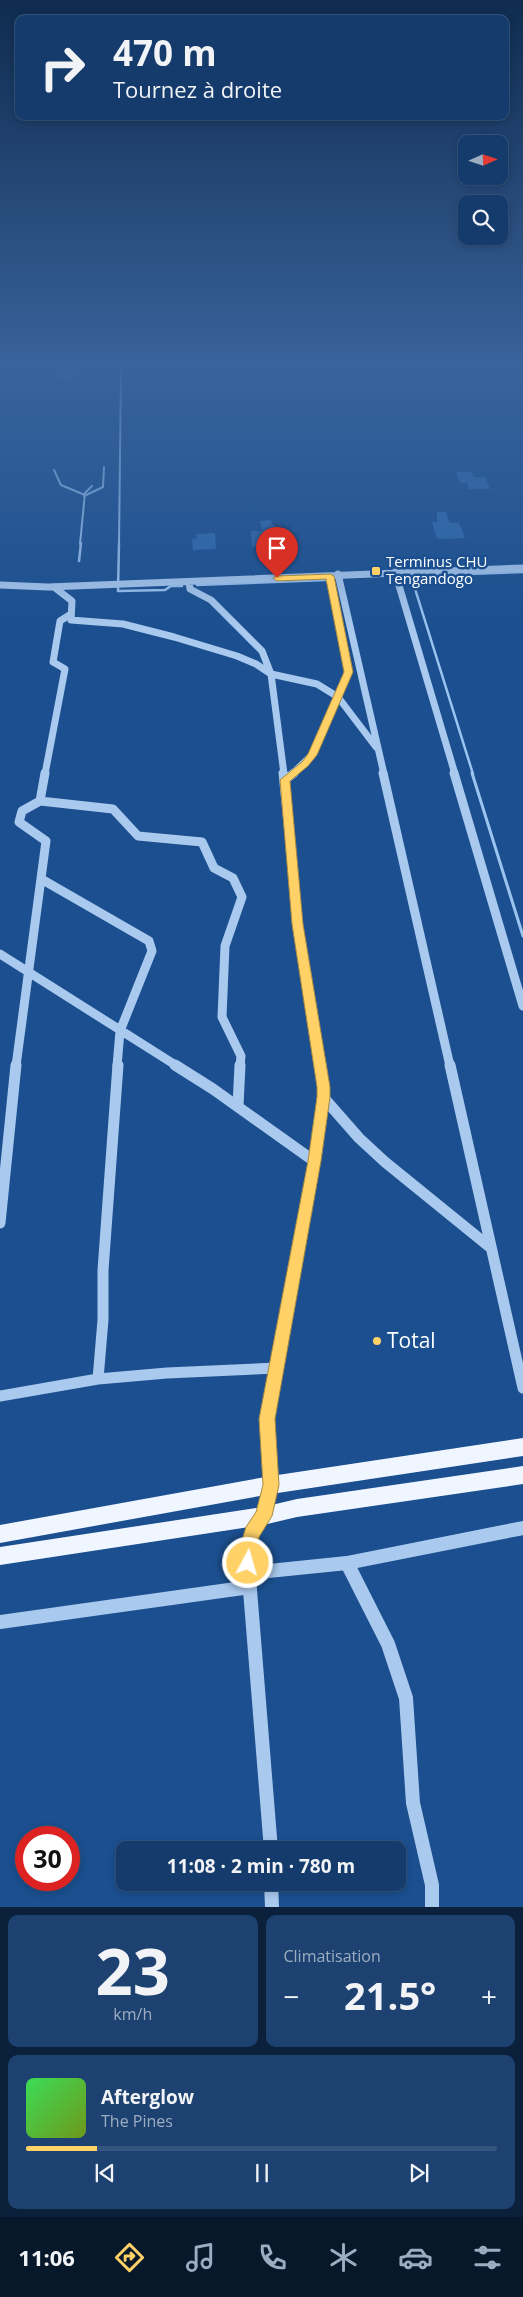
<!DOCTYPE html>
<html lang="fr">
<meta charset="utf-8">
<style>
body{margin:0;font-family:"Open Sans",sans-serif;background:#1d4271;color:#f1f3f6;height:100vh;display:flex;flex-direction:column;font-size:19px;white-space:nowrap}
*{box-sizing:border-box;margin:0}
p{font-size:16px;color:#9dadc1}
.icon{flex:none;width:28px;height:28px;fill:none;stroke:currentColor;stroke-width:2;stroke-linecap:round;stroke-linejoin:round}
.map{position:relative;height:1907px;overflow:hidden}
.sheet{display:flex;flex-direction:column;gap:8px;padding:8px;background:#0b203b;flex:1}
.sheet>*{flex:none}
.hud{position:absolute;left:15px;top:15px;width:494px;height:105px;border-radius:10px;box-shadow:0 2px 8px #0003,0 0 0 1px #33557e;background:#143b6b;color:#f1f3f6;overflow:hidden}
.needle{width:32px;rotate:87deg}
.controls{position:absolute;left:458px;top:135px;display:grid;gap:10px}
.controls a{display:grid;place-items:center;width:50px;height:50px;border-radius:10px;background:#143b6b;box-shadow:0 2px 8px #0003,0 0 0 1px #33557e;font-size:25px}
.speed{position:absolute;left:15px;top:1826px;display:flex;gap:10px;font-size:25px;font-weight:700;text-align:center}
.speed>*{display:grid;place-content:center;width:65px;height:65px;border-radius:50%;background:#143b6b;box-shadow:0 2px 8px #0003,0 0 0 1px #33557e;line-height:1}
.speed .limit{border:8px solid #d22;background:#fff;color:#111}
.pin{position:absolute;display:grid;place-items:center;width:42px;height:42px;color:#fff;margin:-51px -21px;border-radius:50% 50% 50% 0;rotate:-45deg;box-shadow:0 0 5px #0007}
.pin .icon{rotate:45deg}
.me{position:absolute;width:55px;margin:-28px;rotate:6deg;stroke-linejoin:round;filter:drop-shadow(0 0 4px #0008)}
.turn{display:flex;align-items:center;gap:18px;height:105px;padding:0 15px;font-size:22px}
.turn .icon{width:65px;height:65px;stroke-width:2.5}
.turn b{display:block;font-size:35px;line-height:42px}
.big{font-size:38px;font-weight:700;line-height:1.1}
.sheet .card{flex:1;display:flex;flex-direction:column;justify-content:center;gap:8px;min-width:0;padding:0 18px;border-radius:10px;background:#1d4271}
.sheet .dial{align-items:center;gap:0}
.dial b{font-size:65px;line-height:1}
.song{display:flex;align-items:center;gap:15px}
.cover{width:60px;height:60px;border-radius:8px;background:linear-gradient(135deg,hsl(130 70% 55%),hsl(80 70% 35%))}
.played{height:5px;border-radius:2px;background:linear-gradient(90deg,#ffd166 15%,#33557e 15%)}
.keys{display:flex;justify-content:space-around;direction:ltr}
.heat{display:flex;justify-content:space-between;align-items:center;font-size:28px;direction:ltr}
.sheet .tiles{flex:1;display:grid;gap:8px;grid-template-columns:1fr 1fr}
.card:last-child{grid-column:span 2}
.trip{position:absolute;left:116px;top:1841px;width:290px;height:50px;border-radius:10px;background:#143b6b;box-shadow:0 2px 8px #0003,0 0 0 1px #33557e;font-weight:700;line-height:50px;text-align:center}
.tab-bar{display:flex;height:80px;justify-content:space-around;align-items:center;background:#08182b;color:#9dadc1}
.tab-bar .icon{width:35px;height:35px}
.tab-bar .selected{color:#ffd166}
.tab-bar b{font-size:22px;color:#f1f3f6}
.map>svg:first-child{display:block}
.green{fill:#2e69ad}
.water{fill:#3c6290;stroke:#9cc4f0}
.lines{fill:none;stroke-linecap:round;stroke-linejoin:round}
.stream-far2{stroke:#9cc4f0;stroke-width:2}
.stream-far1{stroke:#9cc4f0;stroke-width:2.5}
.stream{stroke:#9cc4f0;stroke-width:3}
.minor-far3{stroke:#a9c9ee;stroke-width:7}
.minor-far2{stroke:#a9c9ee;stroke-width:9}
.minor-far1{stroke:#a9c9ee;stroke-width:11}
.minor{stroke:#a9c9ee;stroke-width:14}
.major{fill:#f0f6ff;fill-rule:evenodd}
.route{fill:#ffd166;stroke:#a68842}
.poi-dot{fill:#ffd166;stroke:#1b4f8f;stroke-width:2}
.labels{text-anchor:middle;stroke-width:5;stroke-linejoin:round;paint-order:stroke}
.far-poi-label{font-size:15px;fill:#fff;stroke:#1b4f8f;text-anchor:start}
.near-poi-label{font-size:21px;fill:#fff;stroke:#1b4f8f;text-anchor:start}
</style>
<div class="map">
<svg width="523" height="1907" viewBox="0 0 523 1907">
<rect width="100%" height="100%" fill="#1b4f8f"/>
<path class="green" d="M 456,472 L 472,472 L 474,477 L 485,477 L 490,489 L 469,489 L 467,483 L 460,483 Z
M 437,512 L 446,512 L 450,523 L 459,523 L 465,538 L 437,539 L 432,522 L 437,522 Z
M 271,520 L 272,524 L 275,526 L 279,545 L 252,547 L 251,531 L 262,531 L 260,521 Z
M 215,533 L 216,549 L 193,550 L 192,539 L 197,538 L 196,534 Z"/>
<path class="water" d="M 73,364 L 83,365 L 84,368 L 67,380 L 58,377 L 64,369 Z"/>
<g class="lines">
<path class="stream-far2" d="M 54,470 L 61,485 L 85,495
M 84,496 L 103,487 L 104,467
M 80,544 L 85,493 L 92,486
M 119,544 L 121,369"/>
<path class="stream-far1" d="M 119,543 L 118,591 L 165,590 L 171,586 L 182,586
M 79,561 L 81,543
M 197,585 L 326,580
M 473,774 L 411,576 L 523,572"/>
<path class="stream" d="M 472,773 L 523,936"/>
<path class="minor-far3" d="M 395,572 L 455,774
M 338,574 L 384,774
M 189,582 L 190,589 L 211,600 L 262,651 L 271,674 L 284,774
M 0,585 L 48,587 L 523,568
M 54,587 L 72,601 L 71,620 L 123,624 L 174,637 L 237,656 L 256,664 L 271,674 L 317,684 L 338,697 L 376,747
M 45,774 L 65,669 L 53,662 L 60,621 L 71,614
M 292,774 L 312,755 L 348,672 L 330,576"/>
<path class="minor-far2" d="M 45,773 L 40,801 L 113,809 L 138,836 L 202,842 L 214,868 L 233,878 L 242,897 L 225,946 L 222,1017 L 241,1056 L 240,1066
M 283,773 L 298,924 L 321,1066
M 383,773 L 450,1066
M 454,773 L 523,1006
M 285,780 L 294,773
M 43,880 L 149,941 L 152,951 L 120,1031 L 117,1066
M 0,954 L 177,1066
M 16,1066 L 46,841 L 19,822 L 22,811 L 40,801"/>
<path class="minor-far1" d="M 175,1065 L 213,1089 L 314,1161
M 450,1065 L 523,1388
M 323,1097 L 359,1138 L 385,1162 L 491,1248
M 238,1106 L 240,1065
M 0,1223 L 16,1065
M 98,1379 L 103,1320 L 103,1270 L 118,1065
M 0,1396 L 98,1379 L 167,1373 L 277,1368
M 268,1437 L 267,1419 L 314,1161 L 324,1087 L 321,1065"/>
<path class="minor" d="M 268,1436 L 271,1485 L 263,1516 L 252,1533 L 247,1553 L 271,1850
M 347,1563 L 388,1644 L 406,1698 L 413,1803 L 432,1885 L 432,1907
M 249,1573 L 347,1563 L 523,1528
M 0,1622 L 250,1587
M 271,1882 L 272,1907"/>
<path class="major" d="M 523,1438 L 523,1456 L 271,1494 L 0,1543 L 0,1525 L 271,1476 Z
M 523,1466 L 523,1484 L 297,1517 L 263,1525 L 0,1565 L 0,1547 L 263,1507 L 297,1499 Z"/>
</g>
<linearGradient id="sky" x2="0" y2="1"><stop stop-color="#0f2b4f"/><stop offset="0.58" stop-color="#39639b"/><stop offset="1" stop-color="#39639b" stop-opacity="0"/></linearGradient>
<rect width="523" height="629" fill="url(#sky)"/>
<path class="route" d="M 330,574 L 334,576 L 353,672 L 317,755 L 308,766 L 290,781 L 303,924 L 330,1087 L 330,1097 L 321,1161 L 275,1419 L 279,1485 L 272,1516 L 259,1537 L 254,1569 L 248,1571 L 242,1569 L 238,1553 L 246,1527 L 256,1512 L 263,1485 L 259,1419 L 308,1161 L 317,1097 L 317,1087 L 292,924 L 280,780 L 302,762 L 308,754 L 344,672 L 326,579 L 277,581 L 273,578 L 277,576 Z"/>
<g class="poi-dot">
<rect x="371" y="566" width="10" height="10" rx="2.5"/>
<circle cx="377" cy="1341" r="5"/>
</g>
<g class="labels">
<g class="far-poi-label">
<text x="386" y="567">Terminus CHU<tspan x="386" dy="17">Tengandogo</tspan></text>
</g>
<g class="near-poi-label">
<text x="387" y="1348">Total</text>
</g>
</g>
</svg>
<div class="controls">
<a><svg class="needle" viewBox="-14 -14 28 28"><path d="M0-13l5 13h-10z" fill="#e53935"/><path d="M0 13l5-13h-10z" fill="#9dadc1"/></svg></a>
<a><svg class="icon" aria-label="search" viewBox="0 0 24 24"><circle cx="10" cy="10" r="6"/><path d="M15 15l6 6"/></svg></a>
</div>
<div class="speed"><div class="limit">30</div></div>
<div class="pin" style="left:277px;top:578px;background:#d93025"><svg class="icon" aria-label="arrive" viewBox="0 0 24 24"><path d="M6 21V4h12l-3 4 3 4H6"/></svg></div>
<svg class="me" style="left:248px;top:1563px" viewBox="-20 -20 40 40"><circle r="17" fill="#ffd166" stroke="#fff" stroke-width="3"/><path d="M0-11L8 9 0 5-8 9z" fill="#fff"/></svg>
<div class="trip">11:08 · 2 min · 780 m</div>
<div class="hud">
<div class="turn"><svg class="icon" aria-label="right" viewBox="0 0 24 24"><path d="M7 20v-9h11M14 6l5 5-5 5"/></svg><div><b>470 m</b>Tournez à droite</div></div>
</div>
</div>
<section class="sheet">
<div class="tiles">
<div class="card dial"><b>23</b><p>km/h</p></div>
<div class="card"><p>Climatisation</p>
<div class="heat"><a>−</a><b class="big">21.5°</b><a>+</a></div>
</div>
<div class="card">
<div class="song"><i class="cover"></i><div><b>Afterglow</b><p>The Pines</p></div></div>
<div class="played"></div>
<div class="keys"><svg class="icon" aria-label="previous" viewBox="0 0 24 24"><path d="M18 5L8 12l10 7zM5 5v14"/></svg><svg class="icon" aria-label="pause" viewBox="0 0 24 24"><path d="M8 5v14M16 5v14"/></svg><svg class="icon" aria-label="next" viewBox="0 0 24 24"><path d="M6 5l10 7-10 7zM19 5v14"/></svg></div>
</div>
</div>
</section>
<nav class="tab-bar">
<b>11:06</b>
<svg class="icon selected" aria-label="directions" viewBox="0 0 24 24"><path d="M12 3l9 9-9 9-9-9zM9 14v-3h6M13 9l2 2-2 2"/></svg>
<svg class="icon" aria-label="music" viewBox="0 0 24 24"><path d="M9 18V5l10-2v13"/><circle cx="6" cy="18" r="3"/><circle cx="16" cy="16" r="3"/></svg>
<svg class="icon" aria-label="phone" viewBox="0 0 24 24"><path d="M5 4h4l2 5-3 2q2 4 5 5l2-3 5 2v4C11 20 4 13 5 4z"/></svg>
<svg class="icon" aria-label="climate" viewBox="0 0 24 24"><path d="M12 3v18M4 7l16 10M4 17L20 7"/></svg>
<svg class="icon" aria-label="car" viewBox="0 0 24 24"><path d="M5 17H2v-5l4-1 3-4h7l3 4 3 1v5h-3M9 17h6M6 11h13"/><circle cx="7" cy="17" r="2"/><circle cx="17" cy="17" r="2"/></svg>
<svg class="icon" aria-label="filters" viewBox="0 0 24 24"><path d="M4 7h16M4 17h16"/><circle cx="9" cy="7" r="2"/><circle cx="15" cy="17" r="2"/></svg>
</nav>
